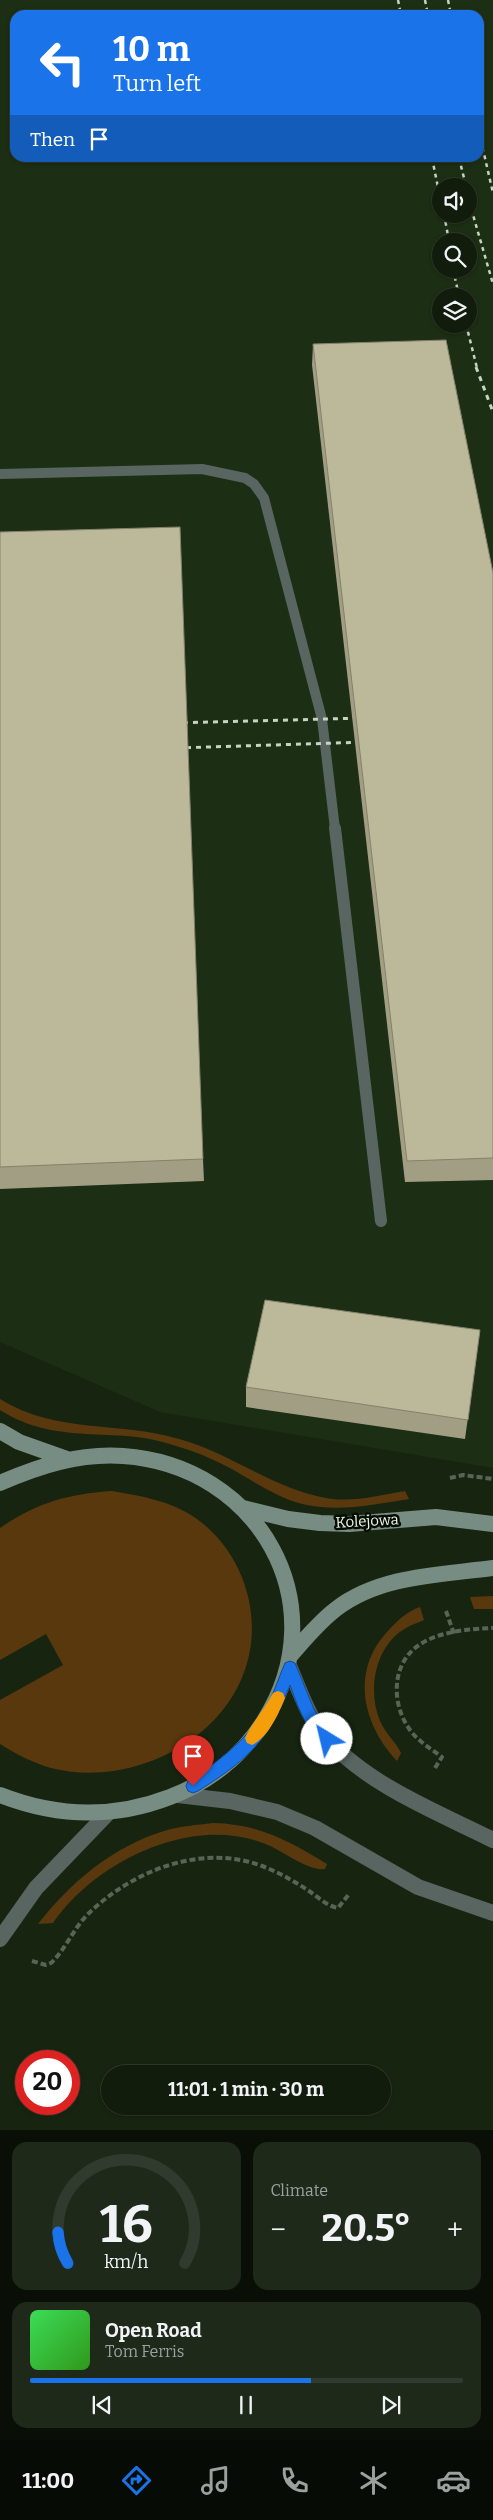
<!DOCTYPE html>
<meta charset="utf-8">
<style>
body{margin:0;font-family:Bitter,serif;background:#1e291a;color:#f1f3f6;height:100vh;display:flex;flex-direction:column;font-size:19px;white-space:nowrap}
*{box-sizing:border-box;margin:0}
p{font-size:16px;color:#9ca19d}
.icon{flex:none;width:28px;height:28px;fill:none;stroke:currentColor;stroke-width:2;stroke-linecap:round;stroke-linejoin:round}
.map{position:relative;height:2130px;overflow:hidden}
.panel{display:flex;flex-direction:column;gap:12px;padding:12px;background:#090f07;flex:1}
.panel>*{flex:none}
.hud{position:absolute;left:10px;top:10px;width:474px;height:152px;border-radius:15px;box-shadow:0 1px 4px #0004,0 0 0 1px #303a2d;background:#1a73e8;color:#fff;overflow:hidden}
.tools{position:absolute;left:432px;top:178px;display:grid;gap:10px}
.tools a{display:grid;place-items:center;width:45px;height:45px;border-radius:50%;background:#111c0c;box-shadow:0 1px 4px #0004,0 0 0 1px #303a2d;font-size:25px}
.speed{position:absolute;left:15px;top:2050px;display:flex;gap:10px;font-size:25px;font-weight:700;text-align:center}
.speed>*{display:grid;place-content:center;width:65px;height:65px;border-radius:50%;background:#111c0c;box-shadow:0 1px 4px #0004,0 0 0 1px #303a2d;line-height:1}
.speed .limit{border:8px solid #d22;background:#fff;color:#111}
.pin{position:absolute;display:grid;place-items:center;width:42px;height:42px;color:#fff;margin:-51px -21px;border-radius:50% 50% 50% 0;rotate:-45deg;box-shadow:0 0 5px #0007}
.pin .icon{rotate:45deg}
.me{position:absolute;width:55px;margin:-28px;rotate:324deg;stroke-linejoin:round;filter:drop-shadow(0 0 4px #0008)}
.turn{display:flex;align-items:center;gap:18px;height:105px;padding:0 20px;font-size:22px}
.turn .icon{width:65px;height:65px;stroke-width:2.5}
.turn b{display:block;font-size:35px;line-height:42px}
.then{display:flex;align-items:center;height:48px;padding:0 20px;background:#0003;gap:10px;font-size:19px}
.big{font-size:38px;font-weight:700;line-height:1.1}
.panel .tile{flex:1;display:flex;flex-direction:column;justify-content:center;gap:8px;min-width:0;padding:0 18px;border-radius:15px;background:#1e291a}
.panel .dial{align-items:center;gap:0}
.dial svg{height:130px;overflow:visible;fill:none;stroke:#303a2d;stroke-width:7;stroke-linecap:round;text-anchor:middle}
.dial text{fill:#f1f3f6;stroke:none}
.song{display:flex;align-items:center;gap:15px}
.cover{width:60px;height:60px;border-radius:8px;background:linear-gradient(135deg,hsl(130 70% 55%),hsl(110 70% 35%))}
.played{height:5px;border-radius:2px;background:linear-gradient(90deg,#1a73e8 65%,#303a2d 65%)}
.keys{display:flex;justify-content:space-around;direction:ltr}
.heat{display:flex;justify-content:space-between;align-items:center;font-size:28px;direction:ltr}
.panel .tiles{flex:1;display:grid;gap:12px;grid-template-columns:1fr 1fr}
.tile:last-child{grid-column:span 2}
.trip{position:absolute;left:101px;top:2065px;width:290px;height:50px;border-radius:25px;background:#111c0c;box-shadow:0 1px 4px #0004,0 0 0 1px #303a2d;font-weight:700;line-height:50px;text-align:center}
.dock{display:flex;height:80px;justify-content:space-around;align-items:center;background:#070b05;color:#9ca19d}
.dock .icon{width:35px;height:35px}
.dock .on{color:#1a73e8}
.dock b{font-size:22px;color:#f1f3f6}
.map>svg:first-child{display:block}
.built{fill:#1c2e13;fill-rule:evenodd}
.green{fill:#5a380e}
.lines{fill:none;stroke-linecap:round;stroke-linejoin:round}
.path{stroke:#586552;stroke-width:4;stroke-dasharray:6 3;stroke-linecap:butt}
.lane-far2{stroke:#586560;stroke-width:10}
.lane-far1{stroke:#586560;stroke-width:12}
.lane{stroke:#586560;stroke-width:16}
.secondary{stroke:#778d84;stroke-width:16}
.rail-far1{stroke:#c8d3c4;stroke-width:2.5;stroke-dasharray:4 4;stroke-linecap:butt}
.rail{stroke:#c8d3c4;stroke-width:3;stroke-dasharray:5 5;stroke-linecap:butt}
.wall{fill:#a29e84}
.building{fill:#bcb89a;stroke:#84816c}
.route{fill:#1a73e8;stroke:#114b97}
.slow{fill:#f59e0b}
.labels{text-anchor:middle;stroke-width:5;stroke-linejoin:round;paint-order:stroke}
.street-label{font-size:15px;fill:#edf7e9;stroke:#060c04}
</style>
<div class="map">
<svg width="493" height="2130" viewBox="0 0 493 2130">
<rect width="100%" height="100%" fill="#172510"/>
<path class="built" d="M 0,0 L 493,0 L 493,1468 L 160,1412 L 0,1342 ZM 15,15 L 479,15 L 479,158 L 15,158 ZM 441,186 L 469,186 L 469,214 L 441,214 ZM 441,241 L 469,241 L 469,269 L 441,269 ZM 441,296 L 469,296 L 469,324 L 441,324 Z"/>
<path class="green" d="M 0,1399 C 56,1434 118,1421 179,1439 C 231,1453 273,1489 326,1498 C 352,1503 380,1495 405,1491 L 409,1499 C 376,1504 341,1512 307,1505 C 277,1499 253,1480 226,1466 C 209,1457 191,1450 173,1445 C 114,1425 58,1447 0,1410 Z
M 112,1491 C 141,1496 172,1501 197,1519 C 245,1554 265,1620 243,1675 C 215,1747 125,1787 51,1768 C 33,1763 16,1754 0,1744 L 0,1700 L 63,1665 L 46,1634 L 0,1660 L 0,1528 C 37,1503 67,1494 112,1491 Z
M 493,1596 L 493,1609 L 474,1609 L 470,1597 Z
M 420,1607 L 424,1620 C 418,1623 412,1624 406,1628 C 375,1645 367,1691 380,1721 C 385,1733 396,1742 401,1753 L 397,1761 C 363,1725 350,1672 387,1632 C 397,1621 406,1612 420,1607 Z
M 213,1823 C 259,1824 289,1841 327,1864 L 325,1869 C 306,1871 281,1849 263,1843 C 190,1815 95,1862 53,1923 L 38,1924 C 71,1882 112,1847 164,1831 C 180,1826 197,1825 213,1823 Z"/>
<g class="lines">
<path class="path" d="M 450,1478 L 463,1475 L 493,1479
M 446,1611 L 454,1634
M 435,1768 L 442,1757 C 431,1749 418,1741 410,1730 C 391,1704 391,1664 419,1645 C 440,1631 469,1629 493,1628
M 32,1961 L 46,1965 L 51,1963 C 66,1949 73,1929 88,1914 C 132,1871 201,1843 262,1866 C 278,1872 294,1881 309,1891 C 318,1897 327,1906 338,1908 L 350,1893"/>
<path class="lane-far2" d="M 0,474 L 202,469 L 245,478 L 254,484 L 264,498 L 322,719 L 335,829"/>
<path class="lane-far1" d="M 335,828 L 381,1221"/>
<path class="lane" d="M 290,1668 C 300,1692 309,1719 327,1739 C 370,1786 437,1812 493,1840
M 178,1795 L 230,1801 L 277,1812 L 315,1828 L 418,1887 L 493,1913
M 0,1939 L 36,1888 L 108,1813"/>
<path class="secondary" d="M 0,1431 L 19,1442 L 67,1459
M 0,1483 C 39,1466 79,1453 123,1456 C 258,1465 338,1604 264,1721 C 243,1755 208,1783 170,1797 C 113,1819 56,1817 0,1795
M 243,1508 L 288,1519 L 320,1523 L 349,1524 L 436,1517 L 493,1524
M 291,1655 C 305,1639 319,1622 336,1609 C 380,1575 441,1575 493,1568"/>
<path class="rail-far1" d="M 398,0 L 401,15
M 425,0 L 428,15
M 448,0 L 451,15
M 479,132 L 493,193
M 432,158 L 441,202
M 459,158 L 466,186
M 469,201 L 493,284
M 444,214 L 449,241
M 453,269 L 459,296
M 466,324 L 477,368"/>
<path class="rail" d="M 476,367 L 493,412
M 173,723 L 366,718
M 176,748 L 368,742"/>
</g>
<path class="wall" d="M 313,344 L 493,573 L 493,1180 L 405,1182 L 312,365 Z
M 0,532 L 203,1159 L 204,1181 L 0,1189 Z
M 480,1330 L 465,1439 L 246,1407 L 246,1387 Z"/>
<path class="building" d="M 446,340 L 493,573 L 493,1158 L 407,1161 L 313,344 Z
M 180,527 L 203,1159 L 0,1167 L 0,532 Z
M 265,1300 L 480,1330 L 468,1420 L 246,1387 Z"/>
<path class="route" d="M 290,1661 L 295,1663 L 314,1709 L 334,1739 L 332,1744 L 327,1746 C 309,1739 296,1702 290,1685 C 285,1697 280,1709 274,1720 C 257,1752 227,1773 198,1791 L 193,1793 L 188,1791 L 186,1786 L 188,1781 C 217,1763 243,1743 263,1713 C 272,1699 278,1679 285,1663 Z"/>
<path class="slow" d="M 278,1691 L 283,1693 L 285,1698 C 279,1713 268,1738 252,1745 L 247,1743 L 245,1738 C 251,1724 265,1709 273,1693 Z"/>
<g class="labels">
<g class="street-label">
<text transform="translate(367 1521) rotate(-3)" y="5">Kolejowa</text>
</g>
</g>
</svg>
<div class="tools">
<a><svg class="icon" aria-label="sound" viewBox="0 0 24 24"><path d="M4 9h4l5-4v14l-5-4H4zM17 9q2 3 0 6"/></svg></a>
<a><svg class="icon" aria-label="search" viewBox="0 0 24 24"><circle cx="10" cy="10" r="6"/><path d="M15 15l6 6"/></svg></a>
<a><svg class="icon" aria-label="layers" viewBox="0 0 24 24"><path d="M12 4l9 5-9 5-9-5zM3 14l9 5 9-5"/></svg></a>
</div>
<div class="speed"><div class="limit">20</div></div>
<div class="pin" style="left:193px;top:1786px;background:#d93025"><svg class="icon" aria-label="arrive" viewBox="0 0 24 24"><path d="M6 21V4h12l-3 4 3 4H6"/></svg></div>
<svg class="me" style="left:327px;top:1739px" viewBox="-20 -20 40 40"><circle r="19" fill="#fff"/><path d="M0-13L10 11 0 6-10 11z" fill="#1a73e8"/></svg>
<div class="trip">11:01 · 1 min · 30 m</div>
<div class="hud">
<div class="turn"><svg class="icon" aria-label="left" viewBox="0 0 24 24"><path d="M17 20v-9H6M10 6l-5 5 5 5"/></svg><div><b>10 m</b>Turn left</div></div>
<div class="then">Then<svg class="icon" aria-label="arrive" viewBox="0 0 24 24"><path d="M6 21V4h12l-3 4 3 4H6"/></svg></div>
</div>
</div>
<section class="panel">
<div class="tiles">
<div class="tile dial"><svg viewBox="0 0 100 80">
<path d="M14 69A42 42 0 1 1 86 69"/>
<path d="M14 69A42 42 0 0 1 8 50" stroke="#1a73e8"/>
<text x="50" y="56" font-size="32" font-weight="700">16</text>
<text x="50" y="72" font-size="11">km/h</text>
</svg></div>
<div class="tile"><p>Climate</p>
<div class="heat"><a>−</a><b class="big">20.5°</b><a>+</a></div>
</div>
<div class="tile">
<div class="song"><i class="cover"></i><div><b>Open Road</b><p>Tom Ferris</p></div></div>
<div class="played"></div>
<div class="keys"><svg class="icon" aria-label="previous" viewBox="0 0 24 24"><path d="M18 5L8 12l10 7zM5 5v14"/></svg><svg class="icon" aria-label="pause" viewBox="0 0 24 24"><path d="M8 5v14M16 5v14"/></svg><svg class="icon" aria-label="next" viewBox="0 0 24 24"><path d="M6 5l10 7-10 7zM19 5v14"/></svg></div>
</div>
</div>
</section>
<nav class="dock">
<b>11:00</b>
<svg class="icon on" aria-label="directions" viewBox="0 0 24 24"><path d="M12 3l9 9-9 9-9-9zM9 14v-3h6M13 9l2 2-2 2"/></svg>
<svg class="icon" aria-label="music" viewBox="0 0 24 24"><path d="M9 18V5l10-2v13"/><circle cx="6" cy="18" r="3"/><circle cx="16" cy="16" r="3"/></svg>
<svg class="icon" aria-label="phone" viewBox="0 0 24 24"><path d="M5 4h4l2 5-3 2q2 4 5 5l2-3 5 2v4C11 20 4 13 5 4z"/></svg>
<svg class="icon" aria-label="climate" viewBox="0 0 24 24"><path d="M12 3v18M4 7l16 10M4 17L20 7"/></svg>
<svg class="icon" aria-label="car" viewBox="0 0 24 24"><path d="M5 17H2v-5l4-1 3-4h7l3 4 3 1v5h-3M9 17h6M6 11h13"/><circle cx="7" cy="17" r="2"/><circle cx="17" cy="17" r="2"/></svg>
</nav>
